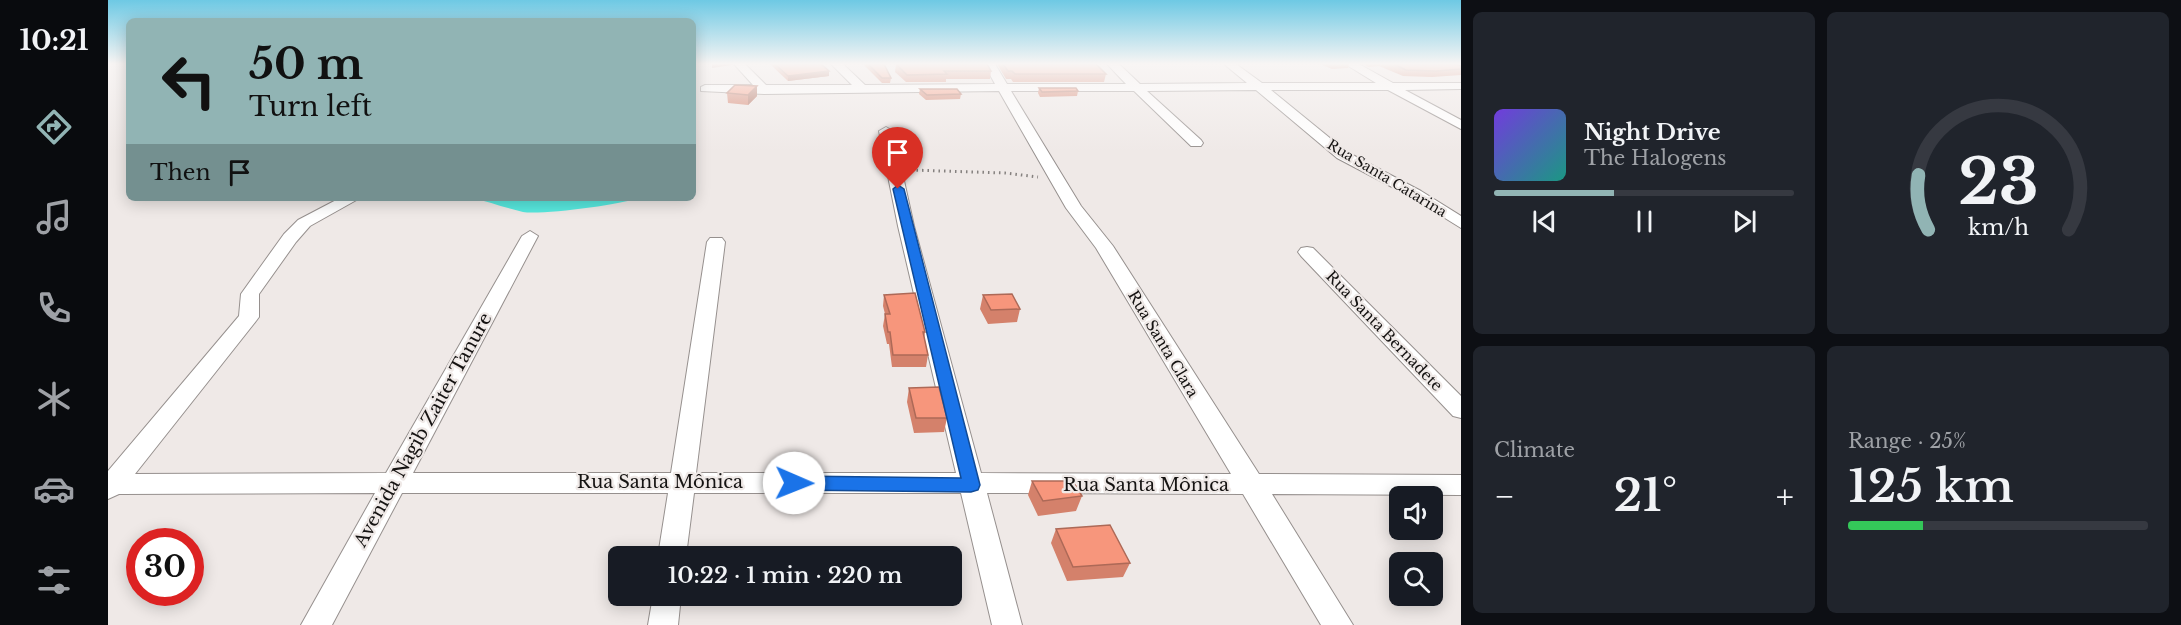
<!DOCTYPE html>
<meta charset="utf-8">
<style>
body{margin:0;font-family:"Libre Baskerville",serif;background:#20242c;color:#f1f3f6;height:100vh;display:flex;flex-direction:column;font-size:22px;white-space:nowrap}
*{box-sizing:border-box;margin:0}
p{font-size:20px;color:#9ea1a6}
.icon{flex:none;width:33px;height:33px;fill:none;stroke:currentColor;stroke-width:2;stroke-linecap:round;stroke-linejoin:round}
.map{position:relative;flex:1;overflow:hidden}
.drawer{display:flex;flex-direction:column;gap:12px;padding:12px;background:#0d0f14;width:720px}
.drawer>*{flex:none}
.hud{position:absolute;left:18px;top:18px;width:570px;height:183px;border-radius:9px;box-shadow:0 3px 15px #0003;background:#91b4b4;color:#111;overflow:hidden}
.fabs{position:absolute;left:1281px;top:486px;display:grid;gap:12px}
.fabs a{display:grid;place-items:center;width:54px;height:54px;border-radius:9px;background:#171b24;box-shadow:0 3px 15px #0003;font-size:30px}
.speed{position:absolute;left:18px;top:528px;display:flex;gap:12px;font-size:30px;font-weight:700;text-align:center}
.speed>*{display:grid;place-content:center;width:78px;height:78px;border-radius:50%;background:#171b24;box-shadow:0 3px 15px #0003;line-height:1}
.speed .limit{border:9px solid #d22;background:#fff;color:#111}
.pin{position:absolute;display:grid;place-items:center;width:51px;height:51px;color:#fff;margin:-62px -26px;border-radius:50% 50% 50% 0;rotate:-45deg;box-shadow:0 0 6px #0007}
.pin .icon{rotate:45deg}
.me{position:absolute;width:66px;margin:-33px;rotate:91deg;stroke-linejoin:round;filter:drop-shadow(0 0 4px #0008)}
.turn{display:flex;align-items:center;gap:21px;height:126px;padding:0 24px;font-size:27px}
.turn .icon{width:78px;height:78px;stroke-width:2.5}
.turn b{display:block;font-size:42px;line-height:51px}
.then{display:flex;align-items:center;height:57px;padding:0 24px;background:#0003;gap:12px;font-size:22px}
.big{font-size:45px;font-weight:600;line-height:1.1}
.drawer .tile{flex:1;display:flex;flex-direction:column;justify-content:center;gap:9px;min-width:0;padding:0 21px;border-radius:9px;background:#20242c}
.drawer .dial{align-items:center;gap:0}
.dial svg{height:156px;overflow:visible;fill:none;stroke:#363941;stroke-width:7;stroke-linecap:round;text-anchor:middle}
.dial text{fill:#f1f3f6;stroke:none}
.song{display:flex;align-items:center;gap:18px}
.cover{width:72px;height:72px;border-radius:9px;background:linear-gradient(135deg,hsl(260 70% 55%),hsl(170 70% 35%))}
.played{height:6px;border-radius:3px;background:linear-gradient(90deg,#91b4b4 40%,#363941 40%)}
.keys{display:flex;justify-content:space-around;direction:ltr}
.heat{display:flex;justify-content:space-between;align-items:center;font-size:33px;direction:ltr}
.charge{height:9px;border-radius:4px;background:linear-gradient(90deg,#34c759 25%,#363941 0)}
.drawer .tiles{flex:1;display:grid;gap:12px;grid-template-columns:repeat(2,1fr)}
.trip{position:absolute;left:500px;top:546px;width:354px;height:60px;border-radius:9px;background:#171b24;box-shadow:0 3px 15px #0003;font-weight:600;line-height:60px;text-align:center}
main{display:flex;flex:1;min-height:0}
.tabs{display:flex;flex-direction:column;width:108px;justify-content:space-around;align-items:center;background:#090b0e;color:#9ea1a6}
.tabs .icon{width:42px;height:42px}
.tabs .active{color:#91b4b4}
.tabs b{font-size:27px;color:#f1f3f6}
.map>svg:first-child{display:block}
.water{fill:#57e8de}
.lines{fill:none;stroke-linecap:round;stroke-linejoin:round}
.minor-casing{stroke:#96908e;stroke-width:2}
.path{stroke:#85817f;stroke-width:3;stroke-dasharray:1.5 4;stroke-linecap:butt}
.minor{fill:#fff;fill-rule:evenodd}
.wall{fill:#d4816b}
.shaded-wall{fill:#ad6957}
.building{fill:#f7967c;stroke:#ad6957;stroke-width:1.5}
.route{fill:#1a73e8;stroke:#114b97;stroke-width:1.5}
.labels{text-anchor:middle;stroke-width:4.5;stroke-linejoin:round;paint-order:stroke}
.far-street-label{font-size:14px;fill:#151312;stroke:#efe9e7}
.street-label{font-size:15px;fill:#151312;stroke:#efe9e7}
.near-street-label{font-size:18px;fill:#151312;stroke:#efe9e7}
</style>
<main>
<nav class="tabs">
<b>10:21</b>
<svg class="icon active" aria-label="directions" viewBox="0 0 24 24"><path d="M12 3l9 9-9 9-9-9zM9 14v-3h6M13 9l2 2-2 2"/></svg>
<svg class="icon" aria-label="music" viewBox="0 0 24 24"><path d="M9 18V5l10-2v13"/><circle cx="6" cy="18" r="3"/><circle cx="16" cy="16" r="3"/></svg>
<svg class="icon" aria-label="phone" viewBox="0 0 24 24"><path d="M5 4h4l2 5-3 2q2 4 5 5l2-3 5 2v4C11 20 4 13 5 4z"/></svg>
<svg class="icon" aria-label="climate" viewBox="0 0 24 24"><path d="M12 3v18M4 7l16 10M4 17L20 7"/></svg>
<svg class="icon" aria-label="car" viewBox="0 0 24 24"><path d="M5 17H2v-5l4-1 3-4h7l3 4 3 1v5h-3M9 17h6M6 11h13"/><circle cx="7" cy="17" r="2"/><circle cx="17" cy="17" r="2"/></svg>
<svg class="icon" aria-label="filters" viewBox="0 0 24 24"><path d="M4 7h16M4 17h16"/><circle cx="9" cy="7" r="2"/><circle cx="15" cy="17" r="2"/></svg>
</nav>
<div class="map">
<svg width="1353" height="625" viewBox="0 0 1353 625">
<rect width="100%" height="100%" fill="#efe9e7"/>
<path class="water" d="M 365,198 L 530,198 C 513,205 433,215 415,212 C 398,208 381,202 365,198 Z"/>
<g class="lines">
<g class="minor-casing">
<path id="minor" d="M 626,64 L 637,64 L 658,85 L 744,85 L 723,64 L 735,64 L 757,85 L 887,84 L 876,64 L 887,64 L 899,84 L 1018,84 L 999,64 L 1011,64 L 1032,84 L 1139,83 L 1116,64 L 1128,64 L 1154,83 L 1268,83 L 1237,64 L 1251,64 L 1285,83 L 1353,83 L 1353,89 L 1297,90 L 1353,120 L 1353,129 L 1280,90 L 1163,90 L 1239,152 L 1313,191 L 1353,216 L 1353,228 L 1303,197 L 1229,158 L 1148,90 L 1039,91 L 1093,140 L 1095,143 L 1093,146 L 1083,146 L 1026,91 L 903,91 L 973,206 L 1005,246 L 1151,474 L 1353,475 L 1353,495 L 1164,494 L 1245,625 L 1213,625 L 1135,494 L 879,493 L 914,625 L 884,625 L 853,493 L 586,493 L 578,556 L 550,556 L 560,493 L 294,493 L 224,625 L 193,625 L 267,493 L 11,494 L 0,499 L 0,471 L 131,316 L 133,294 L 176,234 L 190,220 L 232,198 L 252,198 L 202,226 L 188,242 L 151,294 L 151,317 L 148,321 L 27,474 L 278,473 L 414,236 L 422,231 L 430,236 L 305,473 L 563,473 L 599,242 L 602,238 L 614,238 L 617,242 L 588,473 L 848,473 L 790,226 L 771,131 L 778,127 L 785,131 L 806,226 L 873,473 L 1123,474 L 988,248 L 958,208 L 891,91 L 656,94 L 593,91 L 593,87 L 597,85 L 645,85 Z
M 1199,247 L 1205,248 L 1353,396 L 1353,418 L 1345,416 L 1193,256 L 1190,252 L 1193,248 Z
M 545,596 L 573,596 L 570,625 L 540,625 Z"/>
</g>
<path class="path" d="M 803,170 L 897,173 L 930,177"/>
<use href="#minor" class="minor"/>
</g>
<path class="wall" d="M 662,64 L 713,64 L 721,76 L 680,81 Z
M 755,64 L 776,64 L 783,78 L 782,83 L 774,83 Z
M 788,64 L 883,71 L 882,79 L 838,79 L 838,82 L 798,82 L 787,72 Z
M 889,64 L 988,64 L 998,74 L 996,82 L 905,82 L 903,79 L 898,79 Z
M 1212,64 L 1241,64 L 1240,68 L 1224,69 Z
M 1256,64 L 1348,64 L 1353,66 L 1353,75 L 1324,77 L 1295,76 L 1271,66 L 1260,67 Z
M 931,88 L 970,91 L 969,96 L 932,97 L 930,93 Z
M 812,89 L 853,94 L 852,99 L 818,100 L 811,94 Z
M 619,93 L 649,96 L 640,105 L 620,103 Z
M 776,295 L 817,332 L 816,339 L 820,355 L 818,367 L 784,367 L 781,344 L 779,344 L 775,326 L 777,314 L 775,306 Z
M 875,295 L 912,309 L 909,322 L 880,324 L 872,309 Z
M 801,388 L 839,418 L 836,432 L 806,433 L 799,402 Z
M 924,481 L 974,496 L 968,511 L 930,516 L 920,495 Z
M 948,529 L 1022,563 L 1015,577 L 959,581 L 943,543 Z"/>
<path class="shaded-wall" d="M 604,64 L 625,64 L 624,65 L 604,68 Z
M 721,71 L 721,76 L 680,81 L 680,76 Z
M 649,86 L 649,96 L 640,105 L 640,95 Z"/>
<path class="building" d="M 667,64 L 713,64 L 721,71 L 680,76 Z
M 760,64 L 776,64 L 783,78 L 774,78 Z
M 788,64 L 879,64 L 883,71 L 836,71 L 839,74 L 799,75 Z
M 895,64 L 988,64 L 998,74 L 907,74 L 904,71 L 900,71 Z
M 1286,64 L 1348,64 L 1353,66 L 1353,69 L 1328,71 L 1298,70 Z
M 627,85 L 649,86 L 640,95 L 619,93 Z
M 931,88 L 968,88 L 970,91 L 934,92 Z
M 812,89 L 849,89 L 853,94 L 819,95 Z
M 807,293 L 817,332 L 815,332 L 820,355 L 785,355 L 782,332 L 780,332 L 777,314 L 782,314 L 776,295 Z
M 904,294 L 912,309 L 883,310 L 875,295 Z
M 831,387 L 839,418 L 808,418 L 801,388 Z
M 924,481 L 965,481 L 974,496 L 935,501 Z
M 1002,525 L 1022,563 L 965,567 L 948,529 Z"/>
<linearGradient id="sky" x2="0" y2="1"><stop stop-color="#6ec9e4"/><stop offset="0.42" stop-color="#f8f5f4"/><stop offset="1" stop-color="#f8f5f4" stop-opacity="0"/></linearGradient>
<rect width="1353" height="152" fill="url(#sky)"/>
<path class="route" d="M 790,185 L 796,189 L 872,485 L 870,490 L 863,492 L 686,490 L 679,488 L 677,483 L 679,478 L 686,476 L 853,478 L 785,189 Z"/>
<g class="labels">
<g class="far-street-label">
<text transform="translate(1279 178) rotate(31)" y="5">Rua Santa Catarina</text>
</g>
<g class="street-label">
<text transform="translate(1276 331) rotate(46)" y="5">Rua Santa Bernadete</text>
<text transform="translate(1055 344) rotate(59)" y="5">Rua Santa Clara</text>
</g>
<g class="near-street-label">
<text transform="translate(315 430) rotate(-61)" y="6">Avenida Nagib Zaiter Tanure</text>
<text x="552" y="488">Rua Santa Mônica</text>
<text x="1038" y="491">Rua Santa Mônica</text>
</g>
</g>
</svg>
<div class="fabs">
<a><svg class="icon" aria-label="sound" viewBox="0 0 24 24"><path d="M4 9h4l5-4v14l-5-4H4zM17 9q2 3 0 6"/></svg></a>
<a><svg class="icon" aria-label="search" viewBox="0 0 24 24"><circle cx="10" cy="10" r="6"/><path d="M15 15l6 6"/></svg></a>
</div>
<div class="speed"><div class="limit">30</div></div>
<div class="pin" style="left:790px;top:189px;background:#d93025"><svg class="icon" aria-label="arrive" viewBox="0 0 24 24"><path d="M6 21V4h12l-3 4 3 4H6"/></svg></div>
<svg class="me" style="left:686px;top:483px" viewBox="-20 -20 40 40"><circle r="19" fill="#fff"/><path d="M0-13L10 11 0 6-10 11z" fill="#1a73e8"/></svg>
<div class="trip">10:22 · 1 min · 220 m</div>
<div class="hud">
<div class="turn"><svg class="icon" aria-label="left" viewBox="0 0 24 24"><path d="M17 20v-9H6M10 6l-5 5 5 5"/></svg><div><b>50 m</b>Turn left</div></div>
<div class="then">Then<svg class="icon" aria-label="arrive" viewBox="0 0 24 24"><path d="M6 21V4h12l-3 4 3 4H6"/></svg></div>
</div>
</div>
<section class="drawer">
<div class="tiles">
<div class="tile">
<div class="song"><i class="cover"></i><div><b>Night Drive</b><p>The Halogens</p></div></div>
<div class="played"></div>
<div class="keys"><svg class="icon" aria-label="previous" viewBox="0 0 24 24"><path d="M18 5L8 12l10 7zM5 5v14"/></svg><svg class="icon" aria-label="pause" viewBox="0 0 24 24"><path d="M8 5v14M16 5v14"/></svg><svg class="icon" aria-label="next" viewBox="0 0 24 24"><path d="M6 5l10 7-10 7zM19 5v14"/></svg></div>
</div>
<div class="tile dial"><svg viewBox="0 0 100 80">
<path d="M14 69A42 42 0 1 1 86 69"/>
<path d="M14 69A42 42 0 0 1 9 41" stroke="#91b4b4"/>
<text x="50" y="56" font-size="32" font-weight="700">23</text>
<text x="50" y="72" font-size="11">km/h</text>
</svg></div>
<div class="tile"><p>Climate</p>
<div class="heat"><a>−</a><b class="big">21°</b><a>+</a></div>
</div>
<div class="tile"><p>Range · 25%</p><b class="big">125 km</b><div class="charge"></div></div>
</div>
</section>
</main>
